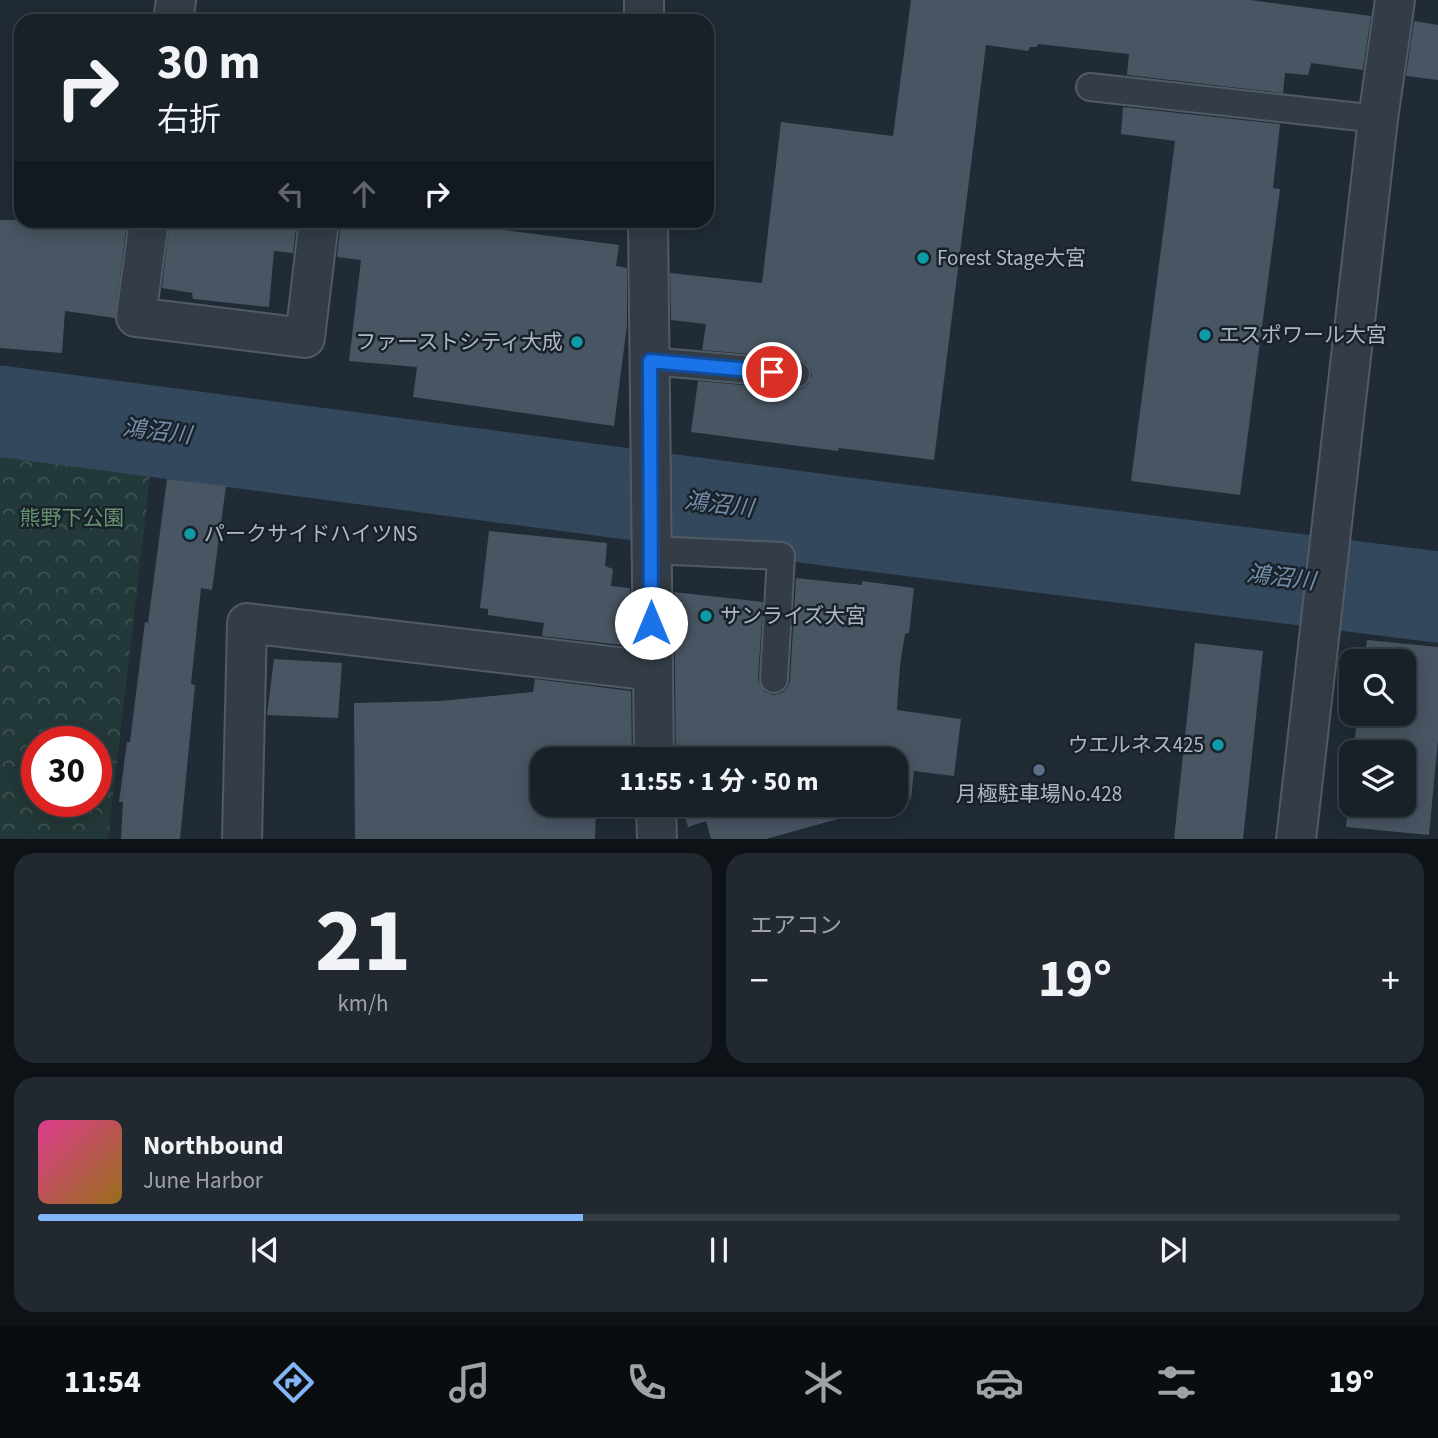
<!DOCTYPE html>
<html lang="ja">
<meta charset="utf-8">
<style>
body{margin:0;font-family:"Source Sans 3","Noto Sans JP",sans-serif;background:#212830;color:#f1f3f6;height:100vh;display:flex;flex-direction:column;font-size:26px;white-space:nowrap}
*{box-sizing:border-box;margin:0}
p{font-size:23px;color:#9fa3a8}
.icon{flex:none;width:38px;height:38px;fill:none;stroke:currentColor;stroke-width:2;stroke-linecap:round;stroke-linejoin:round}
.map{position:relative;height:839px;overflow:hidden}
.sheet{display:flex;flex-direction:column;gap:14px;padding:14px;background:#0d1216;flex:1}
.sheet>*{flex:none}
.banner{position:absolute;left:14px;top:14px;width:700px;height:214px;border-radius:21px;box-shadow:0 4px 18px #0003,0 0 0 2px #363e45;background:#182028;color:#f1f3f6;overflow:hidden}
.tools{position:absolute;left:1339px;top:649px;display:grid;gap:14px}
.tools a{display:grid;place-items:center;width:77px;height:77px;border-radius:14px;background:#182028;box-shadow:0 4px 18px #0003,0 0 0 2px #363e45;font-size:35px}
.speed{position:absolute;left:21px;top:726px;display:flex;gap:14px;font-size:35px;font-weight:700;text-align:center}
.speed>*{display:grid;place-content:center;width:91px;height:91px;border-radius:50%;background:#182028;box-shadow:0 4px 18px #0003,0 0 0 2px #363e45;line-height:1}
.speed .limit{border:10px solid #d22;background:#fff;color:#111}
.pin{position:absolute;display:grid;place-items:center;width:60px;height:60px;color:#fff;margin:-30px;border:4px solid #fff;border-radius:50%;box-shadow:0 2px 7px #0007}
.me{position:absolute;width:77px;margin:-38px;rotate:0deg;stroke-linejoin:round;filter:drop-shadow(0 0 5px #0008)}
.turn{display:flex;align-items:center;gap:24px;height:147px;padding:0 28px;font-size:32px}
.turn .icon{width:91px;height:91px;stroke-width:2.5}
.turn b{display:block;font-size:49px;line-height:60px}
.lanes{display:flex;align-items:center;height:66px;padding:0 28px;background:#0003;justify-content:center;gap:35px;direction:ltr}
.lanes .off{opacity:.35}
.big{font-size:52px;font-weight:700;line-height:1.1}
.sheet .tile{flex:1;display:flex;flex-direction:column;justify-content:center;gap:10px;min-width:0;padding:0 24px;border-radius:21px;background:#212830}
.sheet .dial{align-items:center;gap:0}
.dial b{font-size:91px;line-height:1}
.song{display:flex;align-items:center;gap:21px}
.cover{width:84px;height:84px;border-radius:10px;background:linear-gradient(135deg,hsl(330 70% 55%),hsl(40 70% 35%))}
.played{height:7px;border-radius:4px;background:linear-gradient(90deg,#82b5f5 40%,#363e45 40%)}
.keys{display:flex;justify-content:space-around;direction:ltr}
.heat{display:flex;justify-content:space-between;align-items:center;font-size:38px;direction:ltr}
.sheet .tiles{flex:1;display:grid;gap:14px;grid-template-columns:1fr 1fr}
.tile:last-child{grid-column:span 2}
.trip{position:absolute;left:530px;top:747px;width:378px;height:70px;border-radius:21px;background:#182028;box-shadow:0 4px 18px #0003,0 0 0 2px #363e45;font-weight:700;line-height:70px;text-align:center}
.tabs{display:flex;height:112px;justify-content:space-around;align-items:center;background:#0a0d10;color:#9fa3a8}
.tabs .icon{width:49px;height:49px}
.tabs .active{color:#82b5f5}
.tabs b{font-size:32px;color:#f1f3f6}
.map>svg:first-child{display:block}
.park{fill:url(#park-crowns);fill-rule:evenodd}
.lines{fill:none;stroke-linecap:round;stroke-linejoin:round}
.river{stroke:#34485d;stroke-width:91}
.building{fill:#485562}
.lane-casing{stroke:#515b65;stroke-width:30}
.street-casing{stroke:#515b65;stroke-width:42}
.lane{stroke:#343d47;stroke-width:26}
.street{stroke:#343d47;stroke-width:38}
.route-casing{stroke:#114b97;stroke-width:18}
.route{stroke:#1a73e8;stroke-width:12}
.culture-dot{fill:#0f9aa8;stroke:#19222b;stroke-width:2.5}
.service-dot{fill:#5c6f8a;stroke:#19222b;stroke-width:2.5}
.labels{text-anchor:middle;stroke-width:5;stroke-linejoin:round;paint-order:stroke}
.poi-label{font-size:21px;fill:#aeb8c4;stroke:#19222b;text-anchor:start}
.park-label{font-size:21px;fill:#66936e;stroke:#19222b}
.water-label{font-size:23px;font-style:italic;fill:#7690ab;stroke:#19222b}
</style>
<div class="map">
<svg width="1438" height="840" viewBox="0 0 1438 840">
<defs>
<pattern id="park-crowns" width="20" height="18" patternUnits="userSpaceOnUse" patternTransform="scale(1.75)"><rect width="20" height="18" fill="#233838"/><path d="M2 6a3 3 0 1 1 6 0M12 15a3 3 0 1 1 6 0" fill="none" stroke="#405353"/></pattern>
</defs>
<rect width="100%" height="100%" fill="#202b36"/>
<path class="park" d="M 0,429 L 152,460 L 108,839 L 0,839 ZM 37,742 L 96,742 L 96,802 L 37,802 Z"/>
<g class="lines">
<path class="river" d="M 0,411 L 840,522 L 1438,597"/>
</g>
<path class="building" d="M 911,0 L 1250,0 L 1371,16 L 1363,70 L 1311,63 L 1308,75 L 1285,73 L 1283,93 L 1127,75 L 1129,54 L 1038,44 L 1037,47 L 1030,47 L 1028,51 L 986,45 L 934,460 L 839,448 L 838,451 L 691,432 L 698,381 L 795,390 L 803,388 L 808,384 L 812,375 L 810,368 L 806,362 L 797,358 L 702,350 L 706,324 L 671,320 L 670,273 L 762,283 L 781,122 L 893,136 Z
M 1414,21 L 1438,25 L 1438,80 L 1406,76 Z
M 1123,107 L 1280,124 L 1273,188 L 1280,189 L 1240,495 L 1131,481 L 1175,141 L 1121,134 Z
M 0,220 L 127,220 L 115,318 L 65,311 L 62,353 L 0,348 Z
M 170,220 L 297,220 L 293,253 L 274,251 L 269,307 L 193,299 L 192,293 L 162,288 Z
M 341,220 L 428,220 L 619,245 L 616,266 L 627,268 L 627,325 L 614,426 L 413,397 L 417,367 L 349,361 L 361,260 L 337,257 Z
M 167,479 L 226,486 L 212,590 L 201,588 L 191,684 L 195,685 L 180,839 L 121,839 L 123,802 L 119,802 L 127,742 L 130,742 L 145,622 L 148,623 Z
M 489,531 L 607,543 L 605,566 L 613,569 L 611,586 L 630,588 L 631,646 L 542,636 L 544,623 L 488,615 L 488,609 L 480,608 Z
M 796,578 L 862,585 L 862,581 L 914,588 L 909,633 L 905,634 L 900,665 L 897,710 L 961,719 L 954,776 L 914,771 L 911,799 L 896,803 L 896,760 L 676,760 L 674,592 L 763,602 L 758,679 L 760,685 L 765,692 L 774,695 L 782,693 L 787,688 L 790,681 Z
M 1367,640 L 1438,647 L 1438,740 L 1429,835 L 1346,827 L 1351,772 L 1351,805 L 1404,805 L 1404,752 L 1353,752 L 1358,714 L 1404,714 L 1404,662 L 1364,662 Z
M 1195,643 L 1263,651 L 1243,839 L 1174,839 Z
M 274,659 L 342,663 L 338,718 L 267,715 Z
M 535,679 L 631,691 L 632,760 L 542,760 L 542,805 L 596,805 L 595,839 L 355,839 L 354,703 L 440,701 L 533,692 Z
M 682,805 L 888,805 L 766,839 L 711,839 L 706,821 L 688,827 Z"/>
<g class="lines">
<g class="lane-casing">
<path id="lane" d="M 1090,87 L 1378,119
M 650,361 L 796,374
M 651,550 L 781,556 L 774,679"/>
</g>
<g class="street-casing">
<path id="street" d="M 644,0 L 644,21
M 173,21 L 176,0
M 149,220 L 136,317 L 305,338 L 319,220
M 648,220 L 654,760
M 656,805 L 657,840
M 242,840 L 247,623 L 652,671
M 1296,840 L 1378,119 L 1395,0"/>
</g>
<use href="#lane" class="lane"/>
<use href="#street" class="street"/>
</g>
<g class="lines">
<g class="route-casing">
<path id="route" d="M 651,623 L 650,361 L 772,372"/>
</g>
<use href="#route" class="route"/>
</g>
<g class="culture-dot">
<circle cx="923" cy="258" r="7"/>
<circle cx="1205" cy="335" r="7"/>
<circle cx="577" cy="342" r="7"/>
<circle cx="190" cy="534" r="7"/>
<circle cx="706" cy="616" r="7"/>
<circle cx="1218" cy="745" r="7"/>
</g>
<circle class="service-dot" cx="1039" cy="770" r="7"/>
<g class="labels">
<g class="poi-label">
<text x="937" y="265">Forest Stage大宮</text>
<text x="1219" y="342">エスポワール大宮</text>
<text x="563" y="349" text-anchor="end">ファーストシティ大成</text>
<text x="204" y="541">パークサイドハイツNS</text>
<text x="720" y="623">サンライズ大宮</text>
<text x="1204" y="752" text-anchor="end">ウエルネス425</text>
<text x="1039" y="801" text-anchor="middle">月極駐車場No.428</text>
</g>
<g class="park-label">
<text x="72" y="525">熊野下公園</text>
</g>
<g class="water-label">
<text transform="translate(157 431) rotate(7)" y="8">鴻沼川</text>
<text transform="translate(719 504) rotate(7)" y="8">鴻沼川</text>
<text transform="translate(1281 577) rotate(7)" y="8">鴻沼川</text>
</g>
</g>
</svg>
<div class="tools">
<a><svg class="icon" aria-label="search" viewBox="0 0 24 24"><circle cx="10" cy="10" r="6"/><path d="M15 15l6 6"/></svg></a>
<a><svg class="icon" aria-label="layers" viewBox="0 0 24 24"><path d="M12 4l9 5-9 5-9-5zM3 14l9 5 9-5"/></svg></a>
</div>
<div class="speed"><div class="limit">30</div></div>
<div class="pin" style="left:772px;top:372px;background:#d93025"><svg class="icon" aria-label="arrive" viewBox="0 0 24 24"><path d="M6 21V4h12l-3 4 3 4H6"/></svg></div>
<svg class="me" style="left:651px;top:623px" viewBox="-20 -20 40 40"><circle r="19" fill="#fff"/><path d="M0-13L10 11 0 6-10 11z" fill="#1a73e8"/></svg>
<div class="trip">11:55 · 1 分 · 50 m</div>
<div class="banner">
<div class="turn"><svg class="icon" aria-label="right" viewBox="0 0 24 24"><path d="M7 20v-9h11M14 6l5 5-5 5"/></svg><div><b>30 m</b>右折</div></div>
<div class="lanes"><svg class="icon off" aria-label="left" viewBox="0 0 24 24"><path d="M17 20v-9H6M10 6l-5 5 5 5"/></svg><svg class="icon off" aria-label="ahead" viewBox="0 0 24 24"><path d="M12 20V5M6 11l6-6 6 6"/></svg><svg class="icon" aria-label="right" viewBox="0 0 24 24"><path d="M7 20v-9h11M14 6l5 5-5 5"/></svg></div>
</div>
</div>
<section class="sheet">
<div class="tiles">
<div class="tile dial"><b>21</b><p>km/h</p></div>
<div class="tile"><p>エアコン</p>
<div class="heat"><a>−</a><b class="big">19°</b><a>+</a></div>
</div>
<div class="tile">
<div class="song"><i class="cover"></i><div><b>Northbound</b><p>June Harbor</p></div></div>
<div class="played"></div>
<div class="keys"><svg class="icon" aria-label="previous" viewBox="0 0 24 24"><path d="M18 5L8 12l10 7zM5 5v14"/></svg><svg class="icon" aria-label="pause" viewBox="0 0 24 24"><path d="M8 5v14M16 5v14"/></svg><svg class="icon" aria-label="next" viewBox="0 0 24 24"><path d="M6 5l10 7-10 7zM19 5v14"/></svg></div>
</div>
</div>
</section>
<nav class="tabs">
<b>11:54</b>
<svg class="icon active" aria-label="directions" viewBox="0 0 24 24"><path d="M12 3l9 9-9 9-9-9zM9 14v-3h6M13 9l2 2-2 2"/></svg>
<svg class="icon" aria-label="music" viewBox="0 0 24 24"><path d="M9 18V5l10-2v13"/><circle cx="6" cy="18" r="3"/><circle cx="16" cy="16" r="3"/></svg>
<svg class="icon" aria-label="phone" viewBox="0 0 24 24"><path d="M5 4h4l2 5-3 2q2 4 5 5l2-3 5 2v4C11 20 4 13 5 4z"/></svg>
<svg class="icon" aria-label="climate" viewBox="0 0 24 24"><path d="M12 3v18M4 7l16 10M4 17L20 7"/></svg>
<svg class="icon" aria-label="car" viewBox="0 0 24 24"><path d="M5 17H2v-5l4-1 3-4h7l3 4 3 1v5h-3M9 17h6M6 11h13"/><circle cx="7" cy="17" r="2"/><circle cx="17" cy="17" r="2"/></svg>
<svg class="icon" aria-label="filters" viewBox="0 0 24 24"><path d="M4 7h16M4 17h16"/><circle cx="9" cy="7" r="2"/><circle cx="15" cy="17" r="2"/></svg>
<b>19°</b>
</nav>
